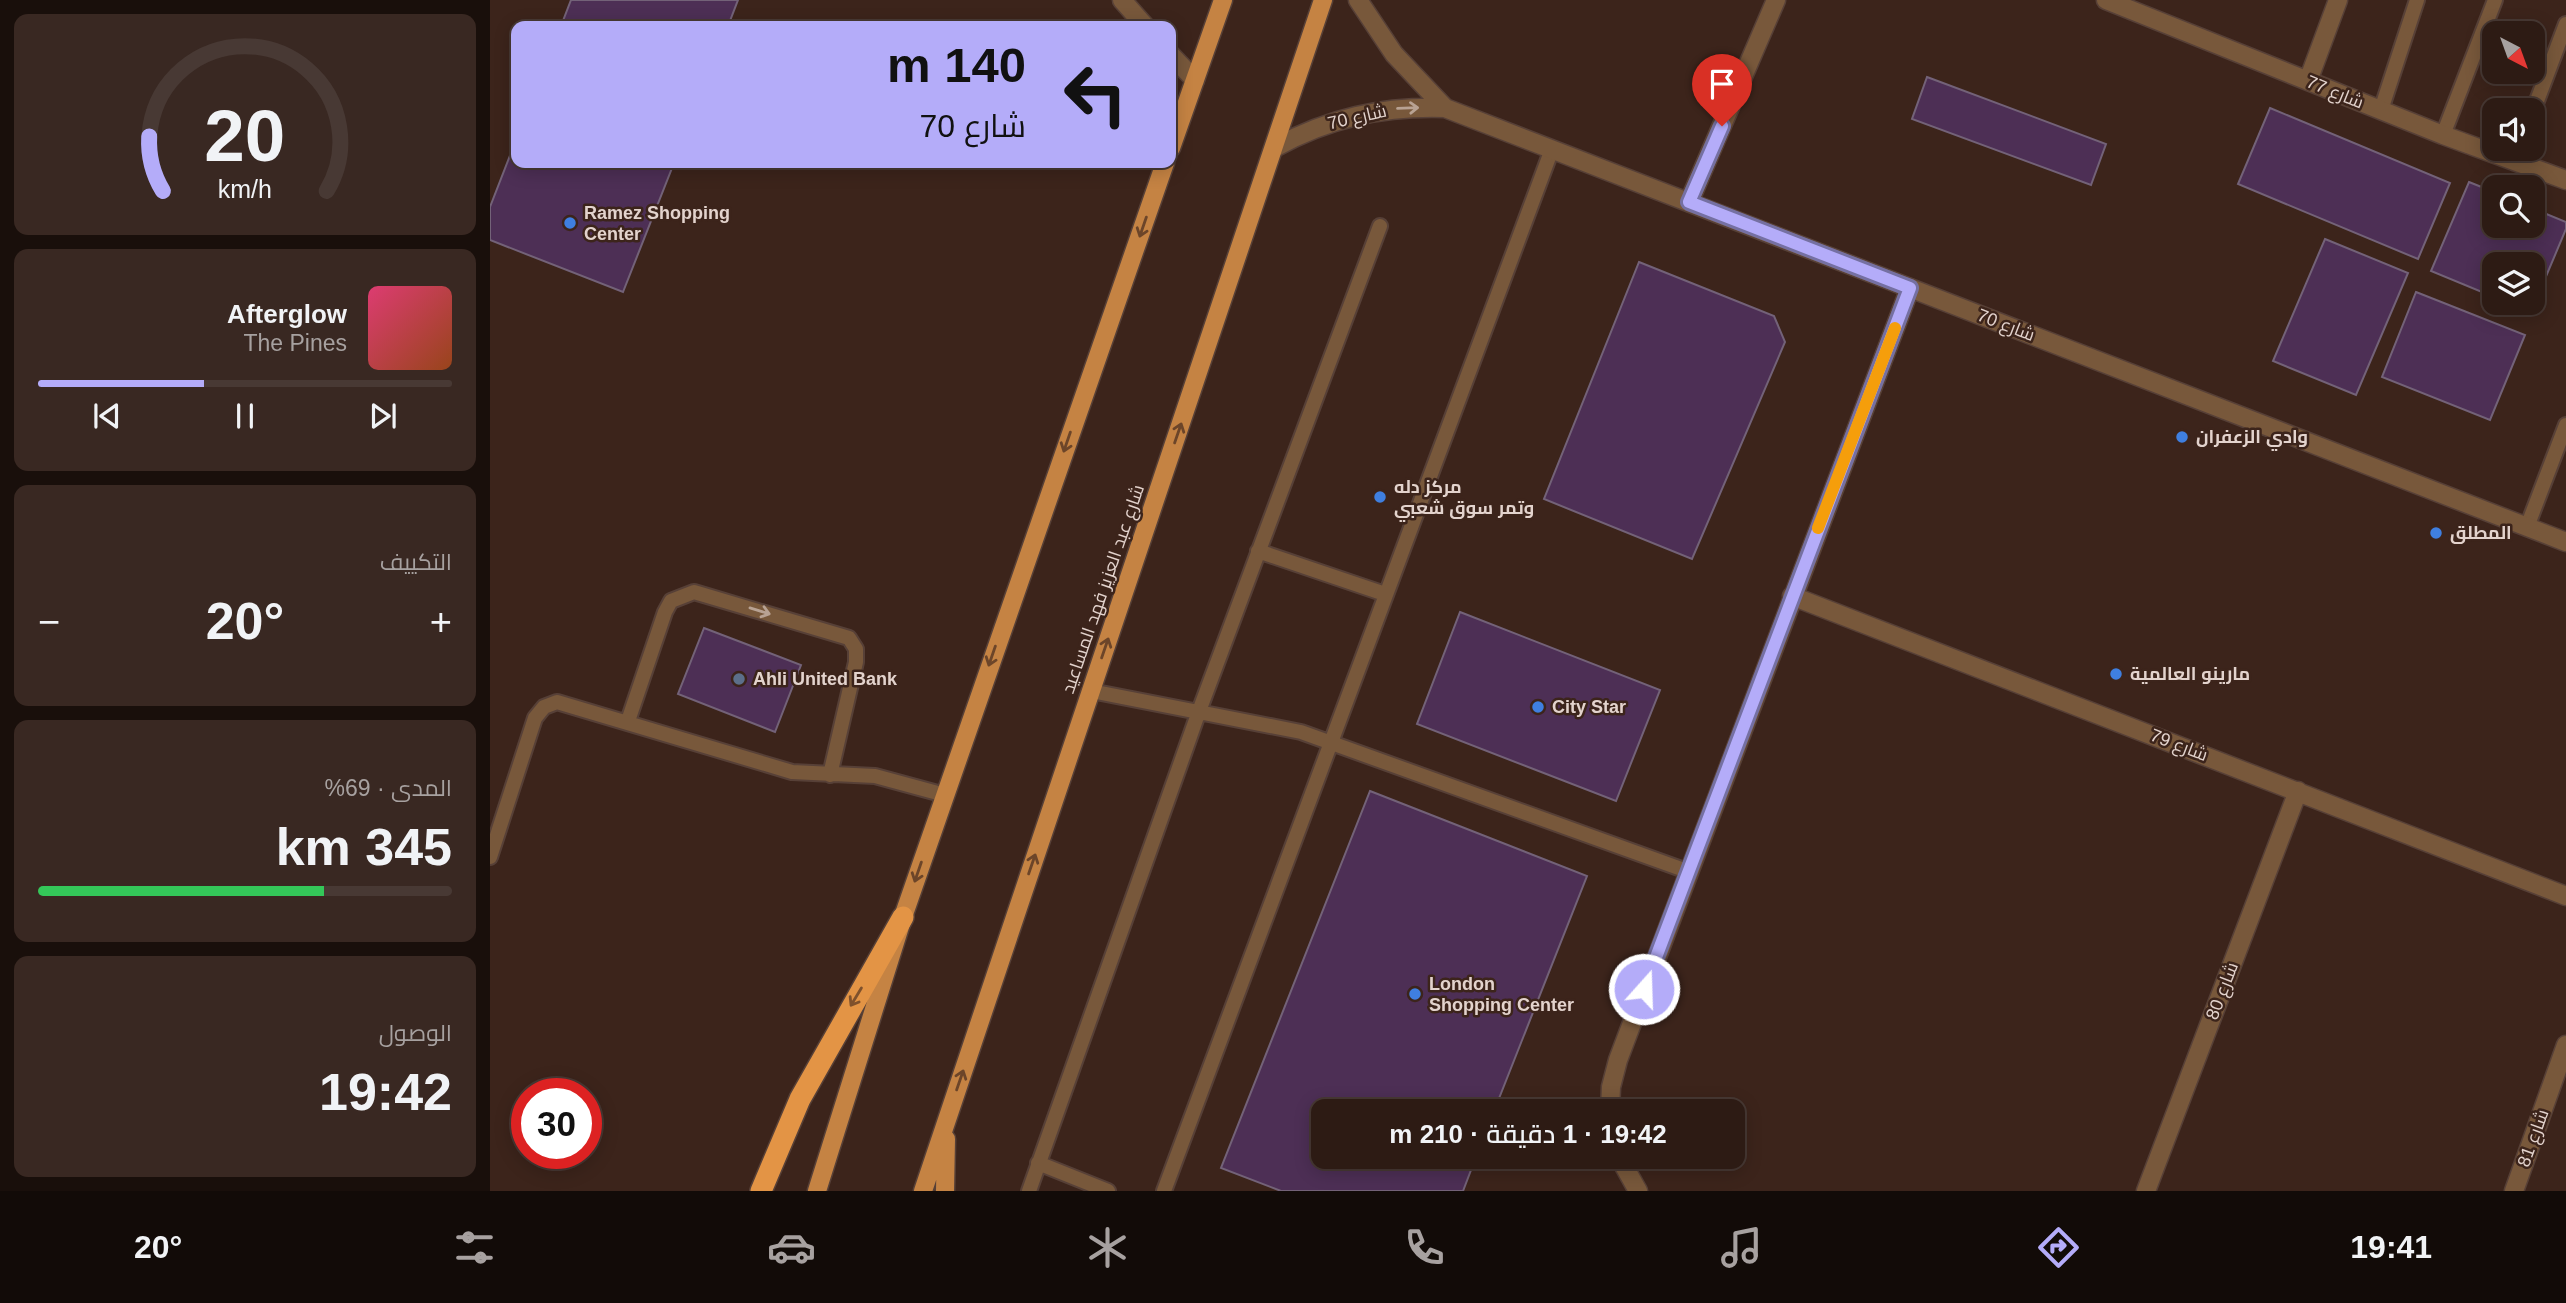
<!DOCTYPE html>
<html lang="ar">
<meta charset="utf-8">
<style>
body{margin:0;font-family:Helvetica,Cairo,sans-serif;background:#392822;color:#f1f3f6;direction:rtl;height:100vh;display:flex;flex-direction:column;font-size:26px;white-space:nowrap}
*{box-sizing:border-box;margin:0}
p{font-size:23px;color:#a7a1a0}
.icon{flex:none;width:38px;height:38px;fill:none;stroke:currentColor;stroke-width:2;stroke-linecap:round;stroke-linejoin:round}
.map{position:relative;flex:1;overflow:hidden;direction:ltr}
.drawer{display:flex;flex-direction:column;gap:14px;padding:14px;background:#190f0b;width:490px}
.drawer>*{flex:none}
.guide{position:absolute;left:21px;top:21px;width:665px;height:147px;border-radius:14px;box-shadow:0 4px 18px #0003,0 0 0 2px #483934;direction:rtl;background:#b4acf9;color:#111;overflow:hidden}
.needle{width:46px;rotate:139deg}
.controls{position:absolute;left:1992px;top:21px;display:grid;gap:14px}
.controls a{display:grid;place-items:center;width:63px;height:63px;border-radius:14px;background:#2d1b14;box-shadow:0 4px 18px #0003,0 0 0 2px #483934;font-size:35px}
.speed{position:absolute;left:21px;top:1078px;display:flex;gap:14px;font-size:35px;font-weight:700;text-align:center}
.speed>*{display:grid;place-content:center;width:91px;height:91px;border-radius:50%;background:#2d1b14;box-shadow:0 4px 18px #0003,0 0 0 2px #483934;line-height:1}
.speed .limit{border:10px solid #d22;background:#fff;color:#111}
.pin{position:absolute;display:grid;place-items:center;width:60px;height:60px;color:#fff;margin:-72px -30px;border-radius:50% 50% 50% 0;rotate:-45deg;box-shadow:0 0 7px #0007}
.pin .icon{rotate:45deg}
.me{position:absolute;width:77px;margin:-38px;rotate:20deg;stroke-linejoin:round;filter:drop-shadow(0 0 5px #0008)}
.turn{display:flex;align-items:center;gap:24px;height:147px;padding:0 35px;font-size:32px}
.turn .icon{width:91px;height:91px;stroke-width:2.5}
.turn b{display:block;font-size:49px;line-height:60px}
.big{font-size:52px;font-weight:600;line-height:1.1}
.drawer .tile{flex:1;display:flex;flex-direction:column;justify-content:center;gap:10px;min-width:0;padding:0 24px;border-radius:14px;background:#392822}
.drawer .dial{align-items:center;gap:0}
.dial svg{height:182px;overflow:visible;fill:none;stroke:#483934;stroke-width:7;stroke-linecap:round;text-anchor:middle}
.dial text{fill:#f1f3f6;stroke:none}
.song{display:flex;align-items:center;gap:21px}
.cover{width:84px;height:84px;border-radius:10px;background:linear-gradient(135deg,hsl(340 70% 55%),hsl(20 70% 35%))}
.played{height:7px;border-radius:4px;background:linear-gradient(90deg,#b4acf9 40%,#483934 40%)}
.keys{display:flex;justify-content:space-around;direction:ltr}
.heat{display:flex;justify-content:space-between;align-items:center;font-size:38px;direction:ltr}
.charge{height:10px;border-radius:5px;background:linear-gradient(90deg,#34c759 69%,#483934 0)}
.trip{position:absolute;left:821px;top:1099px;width:434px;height:70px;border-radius:14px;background:#2d1b14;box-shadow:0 4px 18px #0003,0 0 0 2px #483934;font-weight:600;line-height:70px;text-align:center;direction:rtl}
.tab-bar{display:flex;height:112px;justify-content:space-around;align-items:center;background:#120b08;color:#a7a1a0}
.tab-bar .icon{width:49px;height:49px}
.tab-bar .active{color:#b4acf9}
.tab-bar b{font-size:32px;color:#f1f3f6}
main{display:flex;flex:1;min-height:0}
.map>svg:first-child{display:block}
.building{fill:#4d2f55;stroke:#736278;stroke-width:2}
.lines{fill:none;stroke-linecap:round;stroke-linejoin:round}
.service-casing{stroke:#574037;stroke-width:18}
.minor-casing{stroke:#574037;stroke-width:21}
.tertiary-casing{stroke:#574037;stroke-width:21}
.primary-casing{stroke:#574037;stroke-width:21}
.motorway-casing{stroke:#574037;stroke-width:24}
.service{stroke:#78583b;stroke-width:14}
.minor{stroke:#78583b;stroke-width:18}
.tertiary{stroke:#78583b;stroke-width:18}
.primary{stroke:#c58343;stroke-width:18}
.motorway{stroke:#e39445;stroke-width:21}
.oneway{stroke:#b8a293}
.oneway2{stroke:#6c4529}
.oneway3{stroke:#7f512c}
.route-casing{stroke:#7570a2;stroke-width:18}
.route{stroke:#b4acf9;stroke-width:12}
.slow{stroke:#f59e0b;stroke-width:12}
.shop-dot{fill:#3f7fe0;stroke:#3c241b;stroke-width:2.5}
.service-dot{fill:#5c6f8a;stroke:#3c241b;stroke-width:2.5}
.labels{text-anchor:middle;stroke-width:5;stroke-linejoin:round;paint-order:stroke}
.street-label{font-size:18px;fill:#e3d3cd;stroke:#3c241b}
.poi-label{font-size:18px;font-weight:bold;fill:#e3d3cd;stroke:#3c241b;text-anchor:start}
</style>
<main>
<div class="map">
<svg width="2076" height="1191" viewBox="0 0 2076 1191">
<rect width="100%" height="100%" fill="#3c241b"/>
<path class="building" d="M 81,0 L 248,0 L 238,26 L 71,26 Z
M 1437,77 L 1616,144 L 1601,185 L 1422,119 Z
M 1780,108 L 1960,183 L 1928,259 L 1748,184 Z
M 26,140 L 26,163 L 184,163 L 133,292 L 0,240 L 0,207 Z
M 1979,182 L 2004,192 L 2004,226 L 2042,226 L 2042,208 L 2076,222 L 2076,229 L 2041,312 L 2017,303 L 2042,303 L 2042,264 L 2004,264 L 2004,297 L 1941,271 Z
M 1835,239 L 1918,273 L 1866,395 L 1783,361 Z
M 1149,262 L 1284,316 L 1295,342 L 1202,559 L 1054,499 Z
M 1926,292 L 2035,335 L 2000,420 L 1892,377 Z
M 970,612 L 1170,690 L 1126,801 L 927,724 Z
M 214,628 L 311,665 L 285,732 L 188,694 Z
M 880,791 L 1097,876 L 1004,1111 L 833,1111 L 833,1157 L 986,1157 L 973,1191 L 791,1191 L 731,1168 Z"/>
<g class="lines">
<g class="service-casing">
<path id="service" d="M 1891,110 L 1927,0
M 2042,114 L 2076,24
M 1953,135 L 2005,0
M 2037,527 L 2076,425
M 768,551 L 895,594
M 601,691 L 811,732 L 1197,871
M 138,721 L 175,612 L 181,601 L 204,592 L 359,638 L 366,649 L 366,662 L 340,775
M 0,857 L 45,718 L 54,707 L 67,702 L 302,772 L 385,776 L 455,795
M 548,1163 L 618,1191
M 539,1191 L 708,714 L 890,226
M 674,1191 L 1062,149"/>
</g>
<g class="minor-casing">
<path id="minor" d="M 632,0 L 655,26
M 1616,0 L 1953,135 L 2076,180
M 681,55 L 705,80
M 1818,81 L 1848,0
M 1199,202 L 1286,0
M 1302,596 L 2076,896
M 1120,1111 L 1121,1087 L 1128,1060 L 1420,288
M 1129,1157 L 1148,1191
M 1656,1191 L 1808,791
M 2024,1191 L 2076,1045"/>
</g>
<g class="tertiary-casing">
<path id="tertiary" d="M 868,0 L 904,54 L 955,108
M 784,148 C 839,118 892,106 955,108 L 2076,542"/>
</g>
<g class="primary-casing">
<path id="primary" d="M 681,148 L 733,0
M 327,1191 L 413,917 L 675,163
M 433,1191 L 833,0
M 455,1191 L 456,1139"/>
</g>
<g class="motorway-casing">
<path id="motorway" d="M 271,1191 L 310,1099 L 413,917"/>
</g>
<use href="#service" class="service"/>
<use href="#minor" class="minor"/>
<use href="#tertiary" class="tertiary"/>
<use href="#primary" class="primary"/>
<use href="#motorway" class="motorway"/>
</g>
<defs><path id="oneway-shaft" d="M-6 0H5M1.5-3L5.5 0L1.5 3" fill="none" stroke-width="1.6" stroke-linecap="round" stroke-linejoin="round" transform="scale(1.75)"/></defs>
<g class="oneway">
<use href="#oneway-shaft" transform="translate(918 108) rotate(-2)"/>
<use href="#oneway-shaft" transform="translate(270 611) rotate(17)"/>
</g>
<g class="oneway2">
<use href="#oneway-shaft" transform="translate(653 227) rotate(109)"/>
<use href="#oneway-shaft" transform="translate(688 433) rotate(-71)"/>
<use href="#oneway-shaft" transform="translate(577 442) rotate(109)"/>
<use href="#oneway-shaft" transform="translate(615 648) rotate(-71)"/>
<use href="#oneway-shaft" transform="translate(502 656) rotate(109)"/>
<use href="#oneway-shaft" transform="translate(542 864) rotate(-71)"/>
<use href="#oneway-shaft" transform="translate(428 872) rotate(109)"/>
<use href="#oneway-shaft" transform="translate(470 1080) rotate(-71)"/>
</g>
<use class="oneway3" href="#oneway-shaft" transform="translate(366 997) rotate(121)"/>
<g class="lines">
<g class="route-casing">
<path id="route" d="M 1154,989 L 1420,288 L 1199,202 L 1232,126"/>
</g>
<use href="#route" class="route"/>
<path class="slow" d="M 1328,528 L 1405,328"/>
</g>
<g class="shop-dot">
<circle cx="80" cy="223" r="7"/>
<circle cx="1692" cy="437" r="7"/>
<circle cx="890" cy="497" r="7"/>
<circle cx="1946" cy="533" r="7"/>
<circle cx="1626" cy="674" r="7"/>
<circle cx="1048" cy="707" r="7"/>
<circle cx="925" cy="994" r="7"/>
</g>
<circle class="service-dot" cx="249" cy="679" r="7"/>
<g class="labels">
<g class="street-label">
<text transform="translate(1845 92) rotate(22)" y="6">شارع 77</text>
<text transform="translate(867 117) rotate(-13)" y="6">شارع 70</text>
<text transform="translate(1516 325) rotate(21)" y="6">شارع 70</text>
<text transform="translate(613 589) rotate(-71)" y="6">شارع عبد العزيز فهد المساعيد</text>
<text transform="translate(1689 745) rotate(21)" y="6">شارع 79</text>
<text transform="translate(1732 991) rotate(-69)" y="6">شارع 80</text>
<text transform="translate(2043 1138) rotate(-70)" y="6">شارع 81</text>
</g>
<g class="poi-label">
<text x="94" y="219">Ramez Shopping<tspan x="94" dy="21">Center</tspan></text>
<text x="1706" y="443">وادي الزعفران</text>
<text x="904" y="493">مركز دله<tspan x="904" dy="21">وتمر سوق شعبي</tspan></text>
<text x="1960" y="539">المطلق</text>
<text x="1640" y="680">مارينو العالمية</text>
<text x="263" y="685">Ahli United Bank</text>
<text x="1062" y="713">City Star</text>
<text x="939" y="990">London<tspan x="939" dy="21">Shopping Center</tspan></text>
</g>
</g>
</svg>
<div class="controls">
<a><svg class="needle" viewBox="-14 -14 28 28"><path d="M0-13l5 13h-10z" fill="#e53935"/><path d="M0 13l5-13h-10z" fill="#a7a1a0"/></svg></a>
<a><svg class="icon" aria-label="sound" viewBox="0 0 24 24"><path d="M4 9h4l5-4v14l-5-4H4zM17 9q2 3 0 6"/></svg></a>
<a><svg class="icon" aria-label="search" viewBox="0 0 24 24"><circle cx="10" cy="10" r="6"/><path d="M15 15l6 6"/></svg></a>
<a><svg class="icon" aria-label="layers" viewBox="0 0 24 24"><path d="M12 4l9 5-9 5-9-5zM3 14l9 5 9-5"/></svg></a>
</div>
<div class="speed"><div class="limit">30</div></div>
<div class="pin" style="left:1232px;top:126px;background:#d93025"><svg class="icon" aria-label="arrive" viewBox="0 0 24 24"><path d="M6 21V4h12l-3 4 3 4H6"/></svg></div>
<svg class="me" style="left:1154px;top:989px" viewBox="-20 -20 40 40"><circle r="17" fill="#b4acf9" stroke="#fff" stroke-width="3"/><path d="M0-11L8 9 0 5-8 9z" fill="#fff"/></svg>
<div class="trip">19:42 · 1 دقيقة · 210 m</div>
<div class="guide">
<div class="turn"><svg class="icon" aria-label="left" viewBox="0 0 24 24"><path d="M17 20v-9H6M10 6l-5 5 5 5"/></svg><div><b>140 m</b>شارع 70</div></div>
</div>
</div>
<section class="drawer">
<div class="tile dial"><svg viewBox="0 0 100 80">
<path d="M14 69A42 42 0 1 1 86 69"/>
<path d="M14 69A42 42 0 0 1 8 45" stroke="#b4acf9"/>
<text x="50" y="56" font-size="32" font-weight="700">20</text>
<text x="50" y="72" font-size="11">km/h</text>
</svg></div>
<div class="tile">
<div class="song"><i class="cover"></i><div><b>Afterglow</b><p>The Pines</p></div></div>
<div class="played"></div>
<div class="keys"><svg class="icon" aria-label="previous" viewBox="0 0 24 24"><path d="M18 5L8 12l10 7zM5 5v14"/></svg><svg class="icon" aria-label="pause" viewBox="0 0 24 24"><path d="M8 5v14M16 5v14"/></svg><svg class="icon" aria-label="next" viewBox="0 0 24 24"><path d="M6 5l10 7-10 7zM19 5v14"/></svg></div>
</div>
<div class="tile"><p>التكييف</p>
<div class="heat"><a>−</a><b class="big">20°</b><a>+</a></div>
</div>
<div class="tile"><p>المدى · 69%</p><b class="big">345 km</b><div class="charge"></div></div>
<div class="tile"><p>الوصول</p><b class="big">19:42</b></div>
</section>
</main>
<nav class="tab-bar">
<b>19:41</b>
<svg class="icon active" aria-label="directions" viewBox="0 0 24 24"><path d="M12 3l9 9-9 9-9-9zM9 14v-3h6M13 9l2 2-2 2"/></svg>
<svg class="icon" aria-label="music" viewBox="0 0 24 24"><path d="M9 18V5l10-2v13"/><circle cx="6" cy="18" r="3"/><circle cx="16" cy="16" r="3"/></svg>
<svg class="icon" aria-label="phone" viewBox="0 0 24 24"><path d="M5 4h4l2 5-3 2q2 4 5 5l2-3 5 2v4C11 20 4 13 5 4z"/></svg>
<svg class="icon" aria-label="climate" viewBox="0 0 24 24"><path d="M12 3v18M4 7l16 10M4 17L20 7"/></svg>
<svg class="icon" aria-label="car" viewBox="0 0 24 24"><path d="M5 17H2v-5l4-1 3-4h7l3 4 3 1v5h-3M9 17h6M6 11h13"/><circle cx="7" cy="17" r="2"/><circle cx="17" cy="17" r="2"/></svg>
<svg class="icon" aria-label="filters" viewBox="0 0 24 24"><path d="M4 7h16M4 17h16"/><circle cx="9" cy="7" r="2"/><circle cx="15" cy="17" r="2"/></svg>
<b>20°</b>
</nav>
